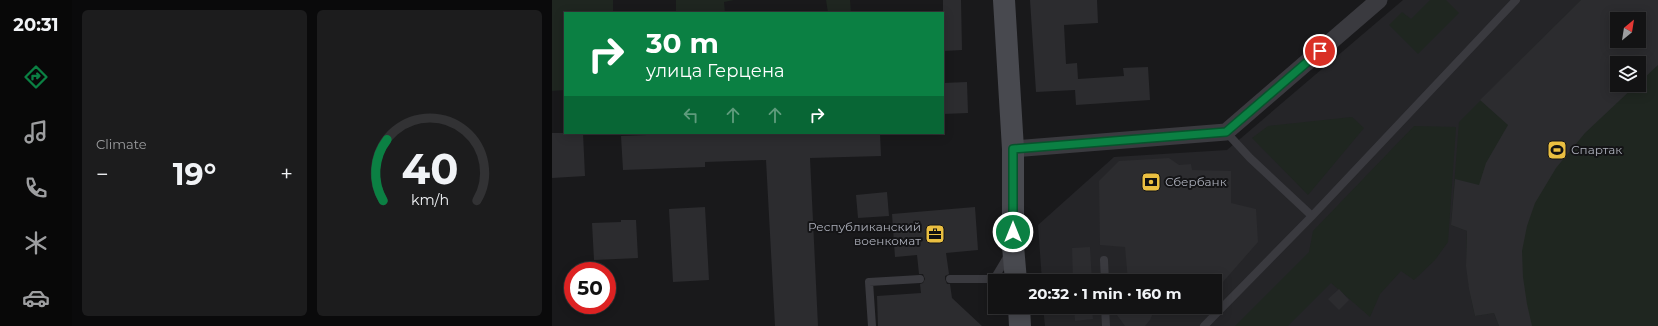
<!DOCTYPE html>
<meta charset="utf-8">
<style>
body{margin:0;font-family:Montserrat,sans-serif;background:#1c1c1d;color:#f1f3f6;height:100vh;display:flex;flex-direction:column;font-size:15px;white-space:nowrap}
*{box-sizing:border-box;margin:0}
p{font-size:13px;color:#9d9ea0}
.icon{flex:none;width:22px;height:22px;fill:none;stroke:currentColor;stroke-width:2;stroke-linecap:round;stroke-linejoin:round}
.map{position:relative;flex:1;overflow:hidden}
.details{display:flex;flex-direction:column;gap:10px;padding:10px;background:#0a0a0b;width:480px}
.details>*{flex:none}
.banner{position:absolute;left:12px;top:12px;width:380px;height:122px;border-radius:0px;box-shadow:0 2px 10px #0003,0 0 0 1px #323234;background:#0b8043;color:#fff;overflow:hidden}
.needle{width:26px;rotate:30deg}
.buttons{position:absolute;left:1058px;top:12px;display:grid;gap:8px}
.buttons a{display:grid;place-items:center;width:36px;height:36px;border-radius:0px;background:#131314;box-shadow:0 2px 10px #0003,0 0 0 1px #323234;font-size:20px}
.speed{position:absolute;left:12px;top:262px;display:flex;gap:8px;font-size:20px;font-weight:700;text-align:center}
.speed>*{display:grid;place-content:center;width:52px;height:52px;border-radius:50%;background:#131314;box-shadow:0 2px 10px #0003,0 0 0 1px #323234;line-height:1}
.speed .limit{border:6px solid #d22;background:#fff;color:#111}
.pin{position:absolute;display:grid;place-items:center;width:34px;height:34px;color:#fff;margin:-17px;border:2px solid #fff;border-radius:50%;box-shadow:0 1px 4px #0007}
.me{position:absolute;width:44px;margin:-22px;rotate:0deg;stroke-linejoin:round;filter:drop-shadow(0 0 3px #0008)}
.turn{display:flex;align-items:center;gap:14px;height:84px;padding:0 16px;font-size:18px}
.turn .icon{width:52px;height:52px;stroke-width:2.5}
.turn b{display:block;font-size:28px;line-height:34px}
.lanes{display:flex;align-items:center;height:38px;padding:0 16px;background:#0003;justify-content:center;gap:20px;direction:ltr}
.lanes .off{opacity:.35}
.big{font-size:30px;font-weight:700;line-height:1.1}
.details .widget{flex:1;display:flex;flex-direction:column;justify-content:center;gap:6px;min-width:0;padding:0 14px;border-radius:6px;background:#1c1c1d}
.details .dial{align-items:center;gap:0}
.dial svg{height:104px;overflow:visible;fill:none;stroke:#323234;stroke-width:7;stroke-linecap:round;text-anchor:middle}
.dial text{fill:#f1f3f6;stroke:none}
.heat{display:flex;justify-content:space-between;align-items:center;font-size:22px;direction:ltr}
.details .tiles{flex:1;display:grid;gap:10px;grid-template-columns:repeat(2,1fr)}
.trip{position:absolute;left:436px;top:274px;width:234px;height:40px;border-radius:0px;background:#131314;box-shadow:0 2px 10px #0003,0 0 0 1px #323234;font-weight:700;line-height:40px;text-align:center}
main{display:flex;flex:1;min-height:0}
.dock{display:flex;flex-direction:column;width:72px;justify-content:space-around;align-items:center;background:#080808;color:#9d9ea0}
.dock .icon{width:28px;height:28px}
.dock .current{color:#0b8043}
.dock b{font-size:18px;color:#f1f3f6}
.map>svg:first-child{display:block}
.built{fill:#252528;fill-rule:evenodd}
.green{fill:#1f2620;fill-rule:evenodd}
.building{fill:#2c2c2f;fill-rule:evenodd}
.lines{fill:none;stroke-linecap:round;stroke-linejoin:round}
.service{stroke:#3a3a3f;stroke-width:8}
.minor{stroke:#3a3a3f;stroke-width:17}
.secondary{stroke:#48494f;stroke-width:22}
.route-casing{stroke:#07532c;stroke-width:10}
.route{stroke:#0b8043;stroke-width:7}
.labels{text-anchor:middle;stroke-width:4;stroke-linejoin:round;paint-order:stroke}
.poi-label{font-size:12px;fill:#acafba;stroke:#141416;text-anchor:start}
</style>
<main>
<nav class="dock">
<b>20:31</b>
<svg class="icon current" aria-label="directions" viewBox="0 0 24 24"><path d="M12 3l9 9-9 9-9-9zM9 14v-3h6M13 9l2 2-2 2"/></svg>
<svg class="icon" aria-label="music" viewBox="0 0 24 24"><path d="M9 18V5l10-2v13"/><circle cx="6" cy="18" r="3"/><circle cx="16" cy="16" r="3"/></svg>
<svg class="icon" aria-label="phone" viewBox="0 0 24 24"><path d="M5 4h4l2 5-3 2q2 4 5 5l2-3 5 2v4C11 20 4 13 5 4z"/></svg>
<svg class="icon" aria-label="climate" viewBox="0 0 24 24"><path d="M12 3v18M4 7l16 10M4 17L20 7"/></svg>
<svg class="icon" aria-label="car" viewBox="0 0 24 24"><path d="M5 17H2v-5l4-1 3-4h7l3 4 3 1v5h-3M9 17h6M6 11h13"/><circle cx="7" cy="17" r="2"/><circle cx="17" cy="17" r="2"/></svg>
</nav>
<section class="details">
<div class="tiles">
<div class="widget"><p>Climate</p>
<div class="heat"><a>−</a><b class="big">19°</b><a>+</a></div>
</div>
<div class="widget dial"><svg viewBox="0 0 100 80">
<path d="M14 69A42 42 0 1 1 86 69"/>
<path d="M14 69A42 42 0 0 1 17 22" stroke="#0b8043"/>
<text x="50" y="56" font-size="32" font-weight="700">40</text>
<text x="50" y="72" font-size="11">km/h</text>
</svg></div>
</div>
</section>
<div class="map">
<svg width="1106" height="326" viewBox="0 0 1106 326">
<rect width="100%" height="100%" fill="#19191b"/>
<path class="built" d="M 851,0 L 1106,0 L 1106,326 L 493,326 L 491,307 L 663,307 L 663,281 L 490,281 L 486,225 L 562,157 L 675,150 ZM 1065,19 L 1087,19 L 1087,41 L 1065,41 ZM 1065,63 L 1087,63 L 1087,85 L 1065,85 Z"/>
<path class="green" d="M 0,0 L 61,0 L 61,13 L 13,13 L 13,90 L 0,91 Z
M 124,0 L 182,0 L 172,2 L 173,13 L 124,13 Z
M 274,0 L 298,0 L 299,13 L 276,13 Z
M 878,0 L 894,0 L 907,13 L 866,54 L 837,25 L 850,12 L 859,19 Z
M 1029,0 L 1106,0 L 1106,326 L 947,326 L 942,313 L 923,316 C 916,287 913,261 915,231 L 899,225 L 907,122 ZM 1065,19 L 1087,19 L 1087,41 L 1065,41 ZM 1065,63 L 1087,63 L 1087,85 L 1065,85 Z
M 800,117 L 812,128 L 756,195 L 700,138 L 716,126 Z
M 862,126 L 904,127 L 896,242 L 883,260 L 862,280 L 849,271 L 828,294 L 818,317 L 779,283 L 736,326 L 683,326 L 757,252 L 761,231 Z"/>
<path class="building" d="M 391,0 L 409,0 L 410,50 L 391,51 Z
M 478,0 L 545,0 L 546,23 L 512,25 L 514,64 L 525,63 L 526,79 L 572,76 L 571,68 L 596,67 L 598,100 L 524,105 L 523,90 L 484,92 Z
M 1029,0 L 1106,0 L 1106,65 L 1087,83 L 1087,63 L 1065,63 L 1065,85 L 1084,85 L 1033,133 L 1004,168 L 983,203 L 975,226 L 970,251 L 971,277 L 975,304 L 980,326 L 947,326 L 942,313 L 923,316 L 917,289 L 914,266 L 915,231 L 899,225 L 903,179 L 927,185 L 934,163 L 956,125 L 928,100 ZM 1065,19 L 1087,19 L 1087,41 L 1065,41 Z
M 415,82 L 416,113 L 391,114 L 391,83 Z
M 0,133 L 31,133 L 33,176 L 0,178 Z
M 145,133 L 328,133 L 329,156 L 258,158 L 266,326 L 223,326 L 214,160 L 153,162 L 153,167 L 71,170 L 69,136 Z
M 617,158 L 627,165 L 639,164 L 640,170 L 679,171 L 679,203 L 704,209 L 706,242 L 663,291 L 663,281 L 576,281 L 573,247 L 548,245 L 547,181 L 567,161 Z
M 335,192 L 337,216 L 306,218 L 304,195 Z
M 153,207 L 157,280 L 121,282 L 117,209 Z
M 423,207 L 426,250 L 394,253 L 397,274 L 393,276 L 393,279 L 395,284 L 398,284 L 400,298 L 430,326 L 326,326 L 325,296 L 369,293 L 368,284 L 371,283 L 373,279 L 371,274 L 367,274 L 365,255 L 343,257 L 340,214 Z
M 69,220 L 84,220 L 86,258 L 42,260 L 40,223 L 69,222 Z
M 538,247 L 540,281 L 521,281 L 520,248 Z
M 787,289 L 797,300 L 787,310 L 776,299 Z
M 522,307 L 540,307 L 541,319 L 523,321 Z
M 559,307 L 649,307 L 601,313 L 598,320 L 593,326 L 573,326 Z"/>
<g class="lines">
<path class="service" d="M 674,132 L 698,158 L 760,216
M 552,260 L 553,281
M 398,279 L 442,279 L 457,254
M 553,307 L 554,326
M 320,326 L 317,282 L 368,279
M 652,326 L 760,216 L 964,0"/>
<path class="minor" d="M 461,149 L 674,132 L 827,0"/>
<path class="secondary" d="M 452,0 L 461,149 L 461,246 L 464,281
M 467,307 L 468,326"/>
</g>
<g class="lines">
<g class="route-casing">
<path id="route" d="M 461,232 L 461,149 L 674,132 L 768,51"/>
</g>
<use href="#route" class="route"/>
</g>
<defs>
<g id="stadium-square" transform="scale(1)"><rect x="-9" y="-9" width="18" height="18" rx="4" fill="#eabf41" stroke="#141416"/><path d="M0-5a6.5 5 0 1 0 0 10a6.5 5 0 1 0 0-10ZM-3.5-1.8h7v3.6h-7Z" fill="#111"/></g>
<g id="bank-square" transform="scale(1)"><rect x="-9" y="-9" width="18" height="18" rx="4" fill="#eabf41" stroke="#141416"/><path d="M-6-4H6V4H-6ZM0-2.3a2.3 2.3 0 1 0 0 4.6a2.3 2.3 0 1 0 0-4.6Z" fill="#111"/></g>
<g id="office-square" transform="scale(1)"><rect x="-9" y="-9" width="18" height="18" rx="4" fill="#eabf41" stroke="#141416"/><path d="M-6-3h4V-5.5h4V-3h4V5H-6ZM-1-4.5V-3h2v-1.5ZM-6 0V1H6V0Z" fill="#111"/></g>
</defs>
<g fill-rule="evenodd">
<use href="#stadium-square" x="1005" y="150"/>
<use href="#bank-square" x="599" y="182"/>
<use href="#office-square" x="383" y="234"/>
</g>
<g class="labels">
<g class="poi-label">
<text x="1019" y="154">Спартак</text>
<text x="613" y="186">Сбербанк</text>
<text x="369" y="231" text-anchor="end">Республиканский<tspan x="369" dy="14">военкомат</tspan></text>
</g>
</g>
</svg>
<div class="buttons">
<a><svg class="needle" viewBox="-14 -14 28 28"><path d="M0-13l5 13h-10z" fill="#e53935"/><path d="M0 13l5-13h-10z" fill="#9d9ea0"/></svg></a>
<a><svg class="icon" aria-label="layers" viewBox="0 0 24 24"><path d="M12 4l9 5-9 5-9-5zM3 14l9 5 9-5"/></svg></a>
</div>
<div class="speed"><div class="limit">50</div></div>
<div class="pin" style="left:768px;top:51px;background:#d93025"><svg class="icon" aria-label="arrive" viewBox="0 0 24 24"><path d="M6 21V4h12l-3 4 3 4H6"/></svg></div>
<svg class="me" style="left:461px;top:232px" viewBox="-20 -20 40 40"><circle r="17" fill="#0b8043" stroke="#fff" stroke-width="3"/><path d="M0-11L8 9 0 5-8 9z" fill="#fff"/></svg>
<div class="trip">20:32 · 1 min · 160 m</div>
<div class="banner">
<div class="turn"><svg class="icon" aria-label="right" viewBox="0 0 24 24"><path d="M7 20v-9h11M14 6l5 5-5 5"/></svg><div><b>30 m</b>улица Герцена</div></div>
<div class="lanes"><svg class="icon off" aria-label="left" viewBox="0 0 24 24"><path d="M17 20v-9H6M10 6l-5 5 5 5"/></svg><svg class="icon off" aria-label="ahead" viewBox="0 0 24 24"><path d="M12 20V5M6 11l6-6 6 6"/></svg><svg class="icon off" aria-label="ahead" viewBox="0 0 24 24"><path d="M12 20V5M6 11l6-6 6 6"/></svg><svg class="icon" aria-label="right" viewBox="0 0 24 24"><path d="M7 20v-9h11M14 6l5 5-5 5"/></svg></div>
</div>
</div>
</main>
